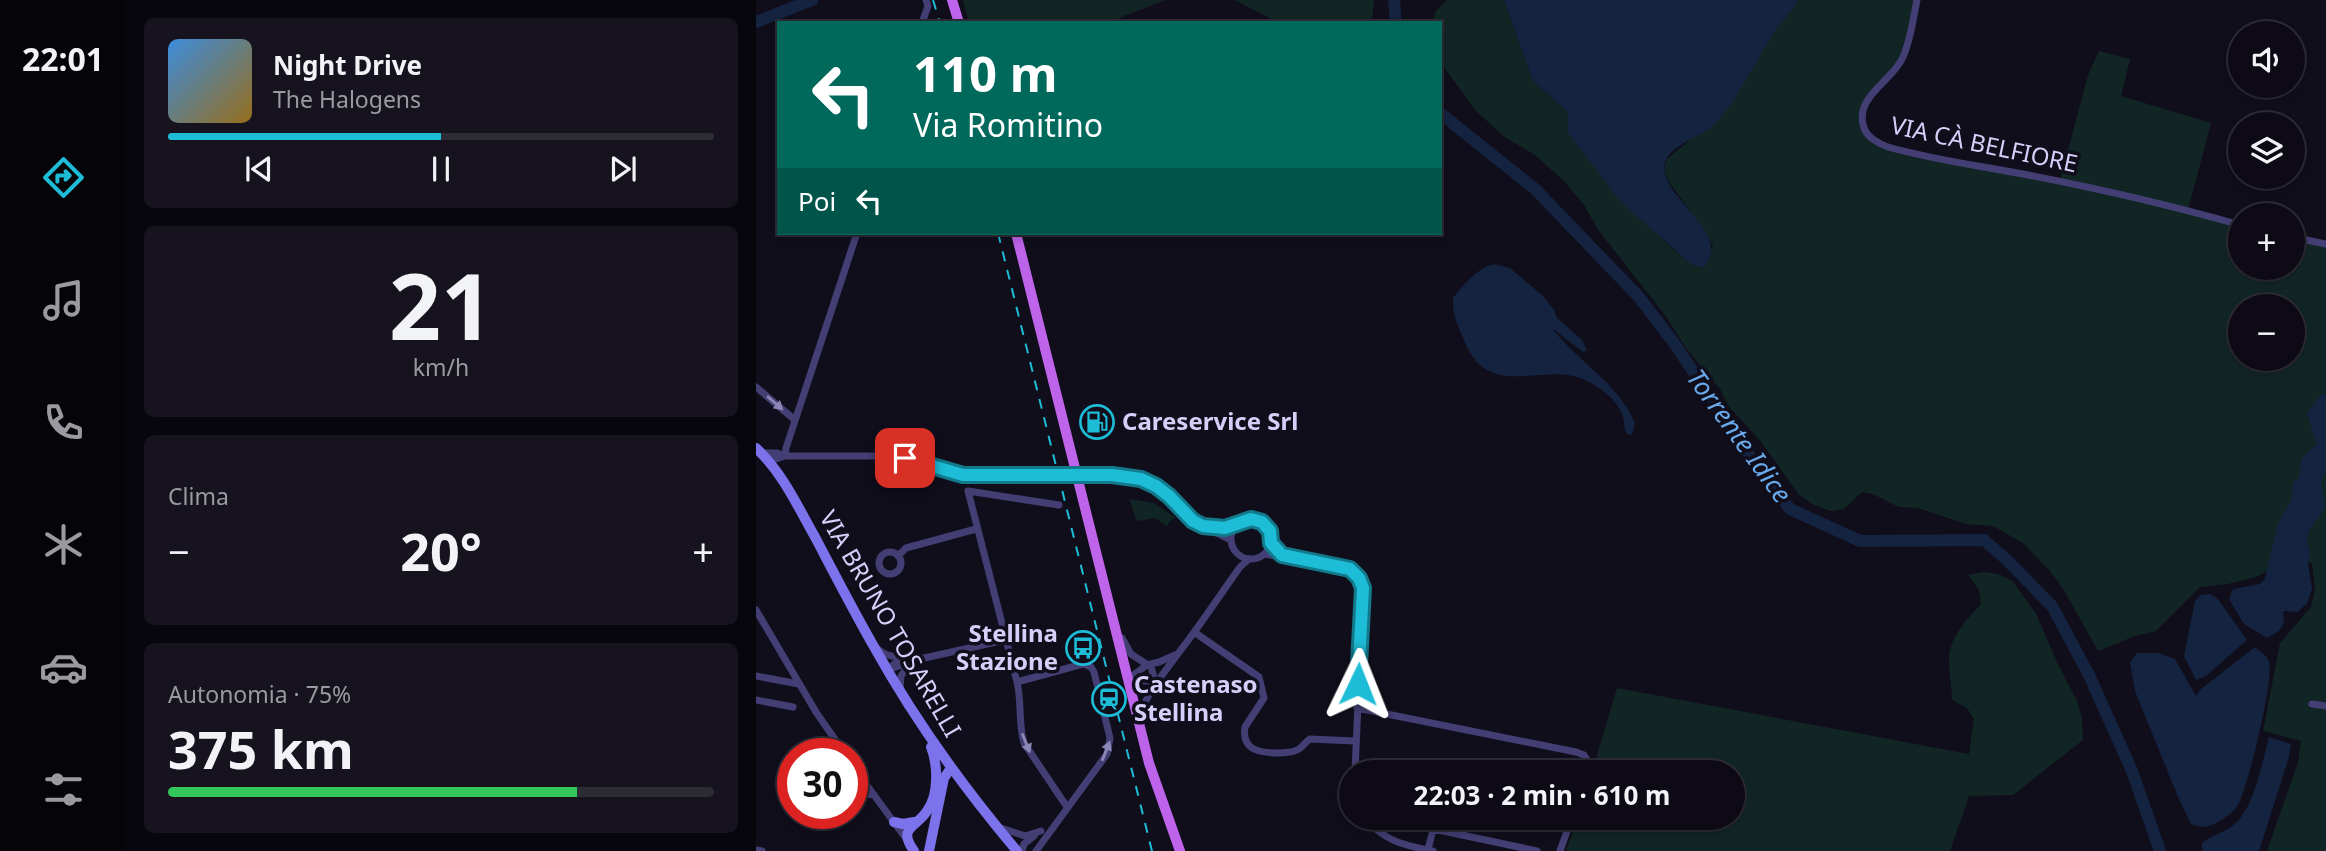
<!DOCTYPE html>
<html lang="it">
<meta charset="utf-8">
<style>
body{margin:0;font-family:"Noto Sans",sans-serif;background:#16131e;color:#f1f3f6;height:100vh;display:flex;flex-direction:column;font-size:26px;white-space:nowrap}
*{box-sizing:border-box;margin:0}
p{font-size:23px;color:#9a9aa0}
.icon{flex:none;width:38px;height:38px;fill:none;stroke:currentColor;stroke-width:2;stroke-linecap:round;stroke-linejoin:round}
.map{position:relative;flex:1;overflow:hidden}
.drawer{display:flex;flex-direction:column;gap:18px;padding:18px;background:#07060c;width:630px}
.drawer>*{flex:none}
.top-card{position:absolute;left:21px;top:21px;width:665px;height:214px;border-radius:0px;box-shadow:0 4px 10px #0003,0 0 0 2px #2d2b34;background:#00695c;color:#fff;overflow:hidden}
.fabs{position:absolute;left:1472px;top:21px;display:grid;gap:14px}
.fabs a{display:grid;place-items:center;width:77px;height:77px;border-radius:50%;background:#0d0a15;box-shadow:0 4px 10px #0003,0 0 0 2px #2d2b34;font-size:35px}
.speed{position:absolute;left:21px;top:738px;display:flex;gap:14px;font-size:35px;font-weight:700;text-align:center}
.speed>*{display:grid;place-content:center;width:91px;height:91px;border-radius:50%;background:#0d0a15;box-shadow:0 4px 10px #0003,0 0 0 2px #2d2b34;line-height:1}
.speed .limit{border:10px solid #d22;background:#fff;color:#111}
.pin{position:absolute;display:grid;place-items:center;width:60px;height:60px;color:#fff;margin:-30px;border-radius:14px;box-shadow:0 4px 10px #0006}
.me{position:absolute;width:77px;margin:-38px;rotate:2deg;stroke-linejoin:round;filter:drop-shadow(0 0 5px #0008)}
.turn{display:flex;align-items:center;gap:24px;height:147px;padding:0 21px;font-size:32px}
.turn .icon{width:91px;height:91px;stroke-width:2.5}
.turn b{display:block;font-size:49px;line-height:60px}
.then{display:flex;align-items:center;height:66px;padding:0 21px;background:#0003;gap:14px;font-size:26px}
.big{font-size:52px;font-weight:700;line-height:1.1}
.drawer .tile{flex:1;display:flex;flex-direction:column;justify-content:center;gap:10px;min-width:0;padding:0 24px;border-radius:10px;background:#16131e}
.drawer .dial{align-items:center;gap:0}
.dial b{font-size:91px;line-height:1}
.song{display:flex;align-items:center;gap:21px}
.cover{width:84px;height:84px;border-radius:10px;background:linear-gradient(135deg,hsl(210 70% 55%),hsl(40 70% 35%))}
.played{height:7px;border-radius:4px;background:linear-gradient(90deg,#1dbcd7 50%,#2d2b34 50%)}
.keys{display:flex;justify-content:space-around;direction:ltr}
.heat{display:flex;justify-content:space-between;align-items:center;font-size:38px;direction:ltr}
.charge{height:10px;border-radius:5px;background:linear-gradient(90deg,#34c759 75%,#2d2b34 0)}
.trip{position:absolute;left:583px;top:760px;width:406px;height:70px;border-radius:35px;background:#0d0a15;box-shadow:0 4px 10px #0003,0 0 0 2px #2d2b34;font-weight:700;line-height:70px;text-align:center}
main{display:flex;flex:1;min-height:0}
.tabs{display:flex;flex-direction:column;width:126px;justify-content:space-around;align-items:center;background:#050408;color:#9a9aa0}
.tabs .icon{width:49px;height:49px}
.tabs .current{color:#1dbcd7}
.tabs b{font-size:32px;color:#f1f3f6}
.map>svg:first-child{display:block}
.green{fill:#122525;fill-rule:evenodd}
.water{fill:#14233f}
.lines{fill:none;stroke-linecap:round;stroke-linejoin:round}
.river{stroke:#14233f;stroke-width:12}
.street{stroke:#433f75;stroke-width:7}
.secondary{stroke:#7b72ec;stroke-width:10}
.primary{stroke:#be64ea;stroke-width:10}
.rail{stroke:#1dbcd7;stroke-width:2;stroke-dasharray:10 9;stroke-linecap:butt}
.street-bridge{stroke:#433f75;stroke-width:7}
.oneway{fill:#8c87b7}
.route-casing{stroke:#137a8c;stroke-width:18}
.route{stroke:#1dbcd7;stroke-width:12}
.labels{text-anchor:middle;stroke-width:7;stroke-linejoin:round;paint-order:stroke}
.street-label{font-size:24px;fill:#d6cff9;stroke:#110e1c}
.poi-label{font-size:24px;font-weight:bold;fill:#d6cff9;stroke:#110e1c;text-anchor:start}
.water-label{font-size:26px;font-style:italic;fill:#6aaaeb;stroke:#110e1c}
</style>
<main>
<nav class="tabs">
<b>22:01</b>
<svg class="icon current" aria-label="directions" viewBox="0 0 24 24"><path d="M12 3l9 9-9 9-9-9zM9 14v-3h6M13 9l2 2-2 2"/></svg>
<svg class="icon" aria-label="music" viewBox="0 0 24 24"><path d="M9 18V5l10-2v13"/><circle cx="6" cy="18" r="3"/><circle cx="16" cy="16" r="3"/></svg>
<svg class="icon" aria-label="phone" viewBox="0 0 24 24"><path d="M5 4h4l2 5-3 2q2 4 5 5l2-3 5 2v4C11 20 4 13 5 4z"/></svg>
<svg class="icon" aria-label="climate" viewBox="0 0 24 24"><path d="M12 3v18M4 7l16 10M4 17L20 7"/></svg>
<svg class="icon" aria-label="car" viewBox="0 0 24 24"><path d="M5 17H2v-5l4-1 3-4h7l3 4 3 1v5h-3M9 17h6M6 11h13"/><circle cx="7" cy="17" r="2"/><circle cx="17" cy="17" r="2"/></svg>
<svg class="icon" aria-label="filters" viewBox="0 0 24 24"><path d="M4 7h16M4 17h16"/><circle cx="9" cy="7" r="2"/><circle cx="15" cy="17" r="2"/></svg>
</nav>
<section class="drawer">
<div class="tile">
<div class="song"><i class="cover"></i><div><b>Night Drive</b><p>The Halogens</p></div></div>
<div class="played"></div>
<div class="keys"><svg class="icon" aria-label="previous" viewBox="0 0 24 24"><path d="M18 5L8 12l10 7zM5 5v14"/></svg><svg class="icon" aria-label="pause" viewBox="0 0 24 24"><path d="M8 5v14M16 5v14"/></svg><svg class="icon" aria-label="next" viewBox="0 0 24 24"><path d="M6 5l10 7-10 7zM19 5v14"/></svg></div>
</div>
<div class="tile dial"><b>21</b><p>km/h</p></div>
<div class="tile"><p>Clima</p>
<div class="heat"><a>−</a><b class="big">20°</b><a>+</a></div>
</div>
<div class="tile"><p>Autonomia · 75%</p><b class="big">375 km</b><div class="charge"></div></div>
</section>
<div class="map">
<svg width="1570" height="851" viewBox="0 0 1570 851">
<rect width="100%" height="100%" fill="#110e1c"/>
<path class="green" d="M 207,0 L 409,0 L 351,23 L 213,23 Z
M 479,0 L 618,0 L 616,23 L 523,23 Z
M 691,0 L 748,0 L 777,81 L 812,112 L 909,242 L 935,264 L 947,268 L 957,246 L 944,225 L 913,182 L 908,170 L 911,159 L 934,140 L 1042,0 L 1160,0 L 1151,43 L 1136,74 L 1116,89 L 1107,106 L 1104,122 L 1124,146 L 1303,184 L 1332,75 L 1343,51 L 1374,59 L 1365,96 L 1455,123 L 1432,210 L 1484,228 L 1485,272 L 1488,272 L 1489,268 L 1536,268 L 1537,239 L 1570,247 L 1570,851 L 1511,851 L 1542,762 L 1545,741 L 1507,731 L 1524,643 L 1555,607 L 1559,590 L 1556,563 L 1537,558 L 1500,577 L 1472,584 L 1444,587 L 1400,631 L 1379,636 L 1342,651 L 1308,590 L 1294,571 L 1267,543 L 1237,526 L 1210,524 L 1162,508 L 1143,507 L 1117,494 L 1106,492 L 1088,509 L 1075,511 L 1058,505 L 1043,495 L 1003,439 L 973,407 L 964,389 L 930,348 L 909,315 L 843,231 L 828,205 L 808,181 L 779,155 L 750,138 L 721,112 L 684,62 L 684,23 L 676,23 L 680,11 ZM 1484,306 L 1536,306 L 1536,359 L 1484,359 Z
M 373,499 L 398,503 L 420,518 L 414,521 L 411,526 L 399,518 L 381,521 Z
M 1228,572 L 1242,574 L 1257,581 L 1280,614 L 1301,662 L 1321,701 L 1326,718 L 1327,740 L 1257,795 L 1213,796 L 1194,851 L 810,851 L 822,817 L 976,817 L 976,772 L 836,772 L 861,688 L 1213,754 L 1218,719 L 1211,708 L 1196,700 C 1196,687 1193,674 1193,661 C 1192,639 1211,619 1225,604 L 1223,590 L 1212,575 Z"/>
<path class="water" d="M 748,0 L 1042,0 C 1035,13 1024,22 1017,34 C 997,65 983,97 959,124 C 946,137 921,142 911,158 C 892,193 982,231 947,268 L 935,264 L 866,203 L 812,133 L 812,112 L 777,81 Z
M 738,264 L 754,268 L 787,296 L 798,310 L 801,318 L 826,340 L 831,350 L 827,352 L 796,328 C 822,362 862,383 879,423 L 876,435 L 871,434 C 867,428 869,421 866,414 C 860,399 845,388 831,381 C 790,359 732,404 708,340 C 702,326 696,314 697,298 C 708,284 720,269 738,264 Z
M 1565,395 L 1570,395 L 1570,472 L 1565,479 L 1569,508 L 1553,530 L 1551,541 L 1554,553 L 1552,563 L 1556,589 L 1551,603 L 1542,612 L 1527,611 L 1528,623 L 1523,631 L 1511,638 L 1488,624 L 1473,599 L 1477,589 L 1504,584 L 1509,579 L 1522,523 L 1535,501 L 1537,482 L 1543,478 L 1546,458 L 1561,444 L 1551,413 Z
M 1454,594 L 1461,598 L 1491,640 L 1450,676 L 1440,680 L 1428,656 L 1439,601 L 1445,595 Z
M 1499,647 C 1504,652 1512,656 1513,662 C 1518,681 1492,786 1482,805 C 1476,815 1457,827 1446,827 C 1442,827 1439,825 1435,824 L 1422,797 L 1379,691 L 1374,663 L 1381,653 L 1402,653 L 1419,659 L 1440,696 L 1445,689 Z
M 1513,737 L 1535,744 L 1533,757 L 1503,851 L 1446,851 L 1446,843 C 1456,835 1470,832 1479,824 C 1499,805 1506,763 1513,737 Z"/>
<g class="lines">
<path class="river" d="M 638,0 L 640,23
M 0,22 L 56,0
M 684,113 L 779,189 L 883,297 L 918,343 L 1000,465 L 1034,509 L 1104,541 L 1228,540 L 1251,560 L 1296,606 L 1333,675 L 1376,771 L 1404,851"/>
<path class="street" d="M 1161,0 C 1157,19 1155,39 1147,57 C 1138,80 1097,97 1108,128 C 1111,137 1123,144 1132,147 C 1178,160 1225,166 1272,175 C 1344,189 1414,205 1484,225
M 166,23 L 172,6 L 170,0
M 1536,237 L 1570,244
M 0,387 L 39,420
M 5,453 L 21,453 L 28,456
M 29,456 L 30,448 L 101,233
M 10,458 L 20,459 L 29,456 L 133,456 L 149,458 L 207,475 L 271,476
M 356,475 L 385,479 L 400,486 L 413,496 L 437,521 L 475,540
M475 539a20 20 0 1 1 40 0a20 20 0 1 1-40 0Z
M 452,526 L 469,528 L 480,526
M123 563a11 11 0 1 1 22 0a11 11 0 1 1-22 0Z
M 509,554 L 594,570 L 603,578 L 607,588 L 599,772
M 142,556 L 150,548 L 220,529
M 0,610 L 60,712 L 89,754
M 438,632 L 503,677 L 508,698 L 489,727 C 485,751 505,753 524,753 C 529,752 536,753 541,750 C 546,748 549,742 554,739 L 599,741
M 366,638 L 375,654 L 395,667 L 399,681
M 119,647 L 129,654 L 146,659
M 131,670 L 164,659 L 249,640
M 131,670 L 142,661 L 157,660
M 0,676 L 43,684
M 372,679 L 391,665 L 403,662 L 419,655
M 372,679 L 399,682
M 261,682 L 212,491 L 303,505
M 144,689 L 145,676 L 153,665
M 0,700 L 37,707
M 1556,704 L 1570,706
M 601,708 L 820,752 L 828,755 L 833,763 L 831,772
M 382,720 C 391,692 407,674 424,651 C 445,624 464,595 484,567 L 493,559
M 96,765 L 151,840
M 96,792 L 118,795
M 610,817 C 625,841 651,846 677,851
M 242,827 L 269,836 L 285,831
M 678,829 L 781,851
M 0,850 L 6,851
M 672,850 L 680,817
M 266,851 L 268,844 L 278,836
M 280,851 L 351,754 L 354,738 L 338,672 L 335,667 L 327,664 L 261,682 C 266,702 262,723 268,743 L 311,807
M 804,851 L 816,817"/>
<path class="secondary" d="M 0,448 C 26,472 42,507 59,537 C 78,573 97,610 117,645 C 158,719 207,787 261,851
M 138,822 L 147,824 L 158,822
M 158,851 C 141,827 160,828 171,811 C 183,795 182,765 175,747
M 173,851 L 188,778 L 195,768"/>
<path class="primary" d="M 196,0 L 203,23
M 260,233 L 393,763 L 424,851"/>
<path class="rail" d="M 177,0 L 184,23
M 242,233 L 396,851"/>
<path class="street-bridge" d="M 271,476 L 356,475"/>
</g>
<defs><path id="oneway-solid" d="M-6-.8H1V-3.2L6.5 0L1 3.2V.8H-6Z" transform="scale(1.75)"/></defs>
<g class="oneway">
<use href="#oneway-solid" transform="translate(19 403) rotate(41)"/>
<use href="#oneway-solid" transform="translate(270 743) rotate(68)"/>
<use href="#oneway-solid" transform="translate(350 751) rotate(-68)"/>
</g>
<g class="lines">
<g class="route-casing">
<path id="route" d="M 149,458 L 207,475 L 356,475 L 385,479 L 400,486 L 413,496 L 437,521 L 447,526 L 469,528 L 495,519 L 506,522 L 514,531 L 515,543 L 526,555 L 594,569 L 603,578 L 607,588 L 602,684"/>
</g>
<use href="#route" class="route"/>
</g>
<defs>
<g id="fuel-ring" transform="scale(1.75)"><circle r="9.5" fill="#110e1c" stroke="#1dbcd7" stroke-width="1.5"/><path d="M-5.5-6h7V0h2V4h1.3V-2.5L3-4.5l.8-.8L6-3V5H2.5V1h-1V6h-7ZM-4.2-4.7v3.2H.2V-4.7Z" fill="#1dbcd7"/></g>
<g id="bus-ring" transform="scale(1.75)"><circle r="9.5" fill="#110e1c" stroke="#1dbcd7" stroke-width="1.5"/><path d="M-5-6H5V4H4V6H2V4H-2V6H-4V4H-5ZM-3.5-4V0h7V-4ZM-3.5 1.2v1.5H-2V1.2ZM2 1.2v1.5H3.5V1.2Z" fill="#1dbcd7"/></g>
<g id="station-ring" transform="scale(1.75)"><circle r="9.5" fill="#110e1c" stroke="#1dbcd7" stroke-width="1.5"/><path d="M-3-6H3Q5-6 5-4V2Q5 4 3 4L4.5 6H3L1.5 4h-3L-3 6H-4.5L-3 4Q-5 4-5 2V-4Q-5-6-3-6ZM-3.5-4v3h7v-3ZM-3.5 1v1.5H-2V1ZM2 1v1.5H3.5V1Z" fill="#1dbcd7"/></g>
</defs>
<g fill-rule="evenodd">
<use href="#fuel-ring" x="341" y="422"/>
<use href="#bus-ring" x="327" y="648"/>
<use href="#station-ring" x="353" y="699"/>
</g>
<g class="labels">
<g class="street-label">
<text transform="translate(1228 145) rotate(12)" y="8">VIA CÀ BELFIORE</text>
<text transform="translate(134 624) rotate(60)" y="8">VIA BRUNO TOSARELLI</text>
</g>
<g class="poi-label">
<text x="366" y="430">Careservice Srl</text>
<text x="302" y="642" text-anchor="end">Stellina<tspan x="302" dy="28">Stazione</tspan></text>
<text x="378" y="693">Castenaso<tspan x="378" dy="28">Stellina</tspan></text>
</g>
<g class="water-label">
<text transform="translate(983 436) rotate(54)" y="9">Torrente Idice</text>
</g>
</g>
</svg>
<div class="fabs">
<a><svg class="icon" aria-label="sound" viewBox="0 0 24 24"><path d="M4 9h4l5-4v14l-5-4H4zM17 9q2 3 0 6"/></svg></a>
<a><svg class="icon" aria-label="layers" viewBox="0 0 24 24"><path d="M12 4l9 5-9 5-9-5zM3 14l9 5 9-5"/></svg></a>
<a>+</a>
<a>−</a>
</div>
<div class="speed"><div class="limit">30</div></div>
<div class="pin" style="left:149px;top:458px;background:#d93025"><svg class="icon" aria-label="arrive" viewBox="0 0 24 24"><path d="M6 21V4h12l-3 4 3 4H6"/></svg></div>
<svg class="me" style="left:602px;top:684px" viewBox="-20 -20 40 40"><path d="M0-17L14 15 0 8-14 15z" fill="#1dbcd7" stroke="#fff" stroke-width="4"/></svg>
<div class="trip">22:03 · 2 min · 610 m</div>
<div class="top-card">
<div class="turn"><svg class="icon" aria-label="left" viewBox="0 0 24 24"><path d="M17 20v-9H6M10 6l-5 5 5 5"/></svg><div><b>110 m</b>Via Romitino</div></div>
<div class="then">Poi<svg class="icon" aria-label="left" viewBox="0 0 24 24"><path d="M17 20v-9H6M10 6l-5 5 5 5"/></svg></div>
</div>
</div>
</main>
